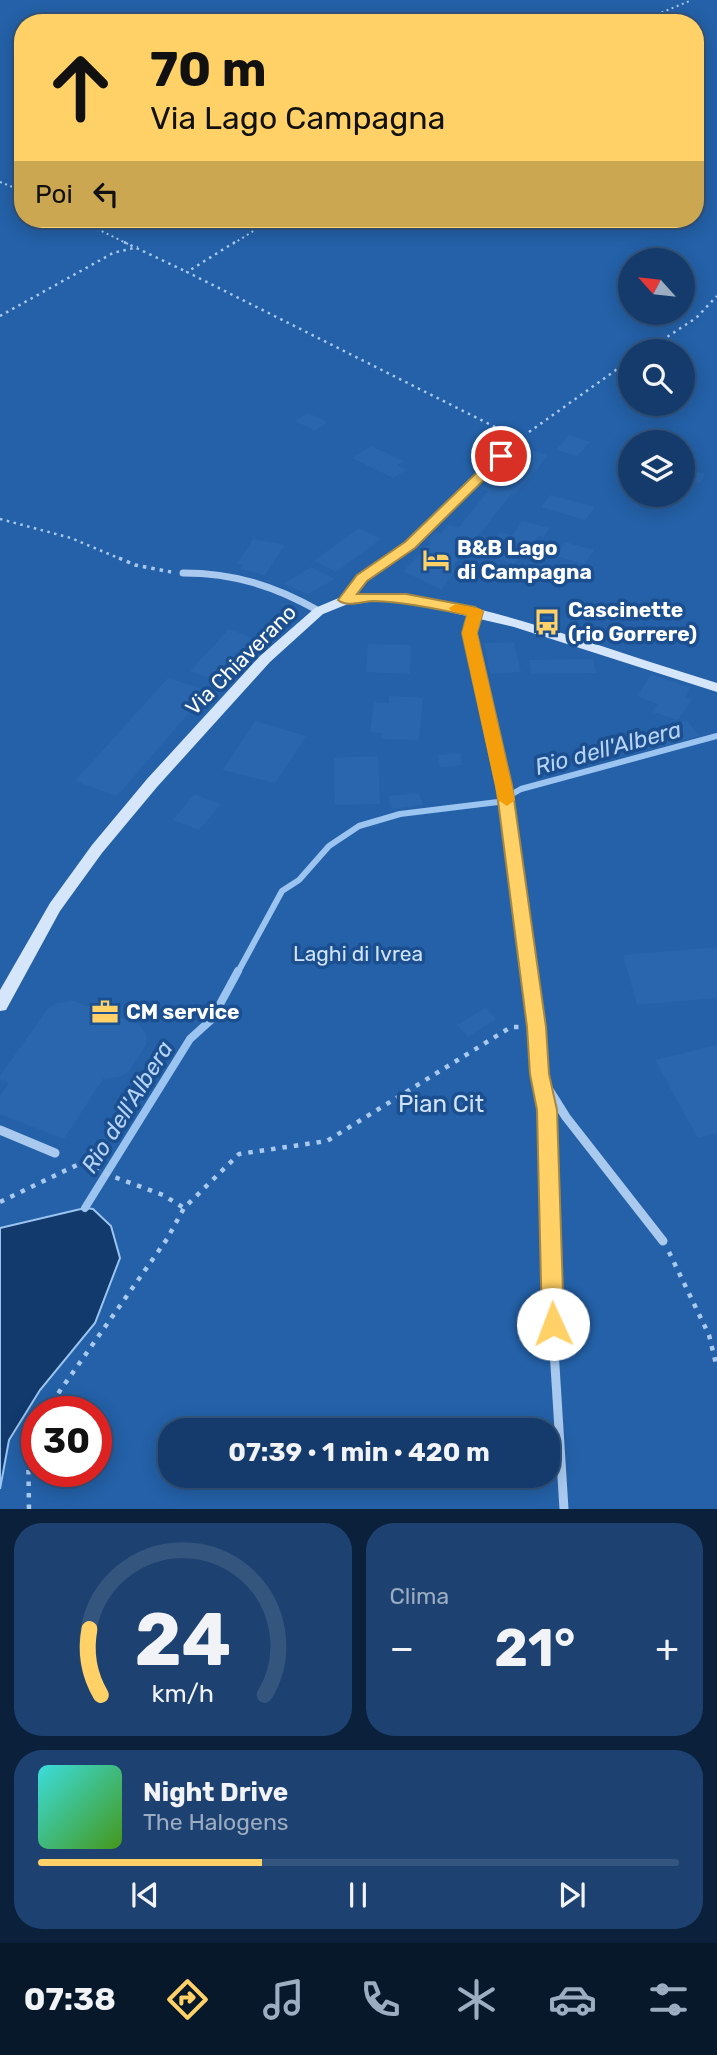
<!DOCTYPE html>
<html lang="it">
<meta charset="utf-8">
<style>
body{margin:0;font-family:Rubik,sans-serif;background:#1d4271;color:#f1f3f6;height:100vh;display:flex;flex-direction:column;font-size:26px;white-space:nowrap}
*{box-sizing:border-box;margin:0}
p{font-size:23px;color:#9dadc1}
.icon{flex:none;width:38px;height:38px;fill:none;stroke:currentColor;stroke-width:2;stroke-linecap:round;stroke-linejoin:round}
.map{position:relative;height:1509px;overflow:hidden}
.details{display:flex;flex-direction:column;gap:14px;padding:14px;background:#0b203b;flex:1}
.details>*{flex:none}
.hud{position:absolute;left:14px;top:14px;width:690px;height:214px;border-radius:28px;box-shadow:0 4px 18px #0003,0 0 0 2px #33557e;background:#ffd166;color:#111;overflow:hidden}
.needle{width:46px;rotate:297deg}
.fabs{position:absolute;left:618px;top:248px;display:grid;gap:14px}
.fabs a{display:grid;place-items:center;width:77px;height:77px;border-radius:50%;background:#143b6b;box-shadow:0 4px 18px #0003,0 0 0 2px #33557e;font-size:35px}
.speed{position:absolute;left:21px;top:1396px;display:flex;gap:14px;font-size:35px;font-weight:700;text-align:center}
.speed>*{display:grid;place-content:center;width:91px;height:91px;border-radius:50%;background:#143b6b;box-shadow:0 4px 18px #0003,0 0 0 2px #33557e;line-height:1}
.speed .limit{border:10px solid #d22;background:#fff;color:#111}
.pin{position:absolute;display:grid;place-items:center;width:60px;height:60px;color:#fff;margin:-30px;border:4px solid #fff;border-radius:50%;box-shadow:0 2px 7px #0007}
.me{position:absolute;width:77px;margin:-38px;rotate:358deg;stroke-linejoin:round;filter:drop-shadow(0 0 5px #0008)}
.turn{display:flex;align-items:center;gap:24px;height:147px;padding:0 21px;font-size:32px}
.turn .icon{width:91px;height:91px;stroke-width:2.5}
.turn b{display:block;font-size:49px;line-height:60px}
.then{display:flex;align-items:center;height:66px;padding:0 21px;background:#0003;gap:14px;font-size:26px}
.big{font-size:52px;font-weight:700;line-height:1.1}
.details .card{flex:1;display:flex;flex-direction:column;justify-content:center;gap:10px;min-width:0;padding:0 24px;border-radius:28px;background:#1d4271}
.details .dial{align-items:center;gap:0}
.dial svg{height:182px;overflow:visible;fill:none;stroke:#33557e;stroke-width:7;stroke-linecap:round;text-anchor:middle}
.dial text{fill:#f1f3f6;stroke:none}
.song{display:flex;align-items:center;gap:21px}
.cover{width:84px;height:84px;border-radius:10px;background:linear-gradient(135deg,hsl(180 70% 55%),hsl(100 70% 35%))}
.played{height:7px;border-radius:4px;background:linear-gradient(90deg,#ffd166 35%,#33557e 35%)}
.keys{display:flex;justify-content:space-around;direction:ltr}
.heat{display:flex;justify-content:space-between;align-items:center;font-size:38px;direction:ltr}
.details .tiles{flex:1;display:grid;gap:14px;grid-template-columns:1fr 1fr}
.card:last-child{grid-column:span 2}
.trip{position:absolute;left:158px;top:1418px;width:402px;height:70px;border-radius:28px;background:#143b6b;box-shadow:0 4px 18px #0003,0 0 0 2px #33557e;font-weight:700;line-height:70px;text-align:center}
.tabs{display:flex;height:112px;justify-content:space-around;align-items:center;background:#08182b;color:#9dadc1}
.tabs .icon{width:49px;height:49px}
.tabs .active{color:#ffd166}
.tabs b{font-size:32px;color:#f1f3f6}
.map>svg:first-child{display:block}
.green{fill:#2461a8;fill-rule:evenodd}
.water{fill:#123a6d;stroke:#9cc4f0;stroke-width:2}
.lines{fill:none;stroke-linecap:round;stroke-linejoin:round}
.stream-far1{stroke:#9cc4f0;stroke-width:6}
.stream{stroke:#9cc4f0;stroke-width:8}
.building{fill:#2a66ad}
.path-far3{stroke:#a9c9ee;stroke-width:2;stroke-dasharray:2 3.5;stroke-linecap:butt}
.path-far2{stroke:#a9c9ee;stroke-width:2.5;stroke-dasharray:2.5 4.5;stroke-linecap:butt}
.path-far1{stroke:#a9c9ee;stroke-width:3.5;stroke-dasharray:3.5 5;stroke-linecap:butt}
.path{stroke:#a9c9ee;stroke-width:4.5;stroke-dasharray:4.5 7;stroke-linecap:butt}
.street-far2{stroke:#a9c9ee;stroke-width:5}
.street-far1{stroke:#a9c9ee;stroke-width:7}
.street{stroke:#a9c9ee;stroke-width:9}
.secondary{fill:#d6e6fa;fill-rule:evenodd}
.route{fill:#ffd166;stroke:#a68842;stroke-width:2}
.slow{fill:#f59e0b}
.labels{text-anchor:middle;stroke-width:7;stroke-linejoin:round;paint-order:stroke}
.poi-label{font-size:21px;font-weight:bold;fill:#fff;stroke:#1b4f8f;text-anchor:start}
.street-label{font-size:21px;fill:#fff;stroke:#1b4f8f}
.park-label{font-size:21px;fill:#cfe3fa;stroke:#1b4f8f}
.water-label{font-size:23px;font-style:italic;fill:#b5d3f5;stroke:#1b4f8f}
.near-park-label{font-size:24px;fill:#cfe3fa;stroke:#1b4f8f}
</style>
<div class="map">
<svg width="717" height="1509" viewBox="0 0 717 1509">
<rect width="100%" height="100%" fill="#1b4f8f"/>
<path class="green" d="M 0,0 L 717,0 L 717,1509 L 0,1509 ZM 23,23 L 695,23 L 695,219 L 23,219 ZM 630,261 L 682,261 L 682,313 L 630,313 ZM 630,352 L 682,352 L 682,404 L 630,404 ZM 630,443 L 682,443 L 682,495 L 630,495 ZM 37,1412 L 96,1412 L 96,1472 L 37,1472 ZM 170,1430 L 548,1430 L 548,1475 L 170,1475 Z"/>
<path class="water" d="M 85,1208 L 93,1209 L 111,1226 L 120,1258 L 95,1323 L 40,1390 L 9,1440 L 0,1489 L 0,1228 Z"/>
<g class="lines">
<path class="stream-far1" d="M 238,972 L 282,891 L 299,880 L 329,846 L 359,826 L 400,814 L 498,802 L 521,789 L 717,736"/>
<path class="stream" d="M 85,1208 L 190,1039 L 212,1019 L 238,971"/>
</g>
<path class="building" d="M 308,413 L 328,422 L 315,431 L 295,421 Z
M 569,435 L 590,442 L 577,456 L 556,450 Z
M 371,446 L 403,461 L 397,465 L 406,470 L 393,478 L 352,458 Z
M 530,450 L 547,455 L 536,471 L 514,495 L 511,494 L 479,535 L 462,551 L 465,552 L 451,568 L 456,570 L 441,590 L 403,571 L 432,542 L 428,540 L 436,532 L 440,534 L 448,525 L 459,527 L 488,491 L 481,489 L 486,481 L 491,483 L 498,475 L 501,476 L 522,454 Z
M 682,469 L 705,474 L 700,483 L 689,481 L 685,488 L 682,487 Z
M 550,495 L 595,507 L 585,520 L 541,507 Z
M 522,521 L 550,528 L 544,537 L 538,536 L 531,546 L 497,537 L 500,532 L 513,535 Z
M 359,528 L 381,539 L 336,572 L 314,561 Z
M 253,539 L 285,545 L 265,575 L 240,569 L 244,565 L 237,564 Z
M 565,542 L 594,550 L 585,564 L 555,556 Z
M 505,545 L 524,551 L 514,564 L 495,558 Z
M 311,567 L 335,579 L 308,594 L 284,584 Z
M 229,629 L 256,639 L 217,681 L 190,671 Z
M 514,642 L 521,672 L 490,674 L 484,643 Z
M 368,644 L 411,645 L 410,674 L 366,672 Z
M 593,659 L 596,673 L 531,674 L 529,660 Z
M 651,675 L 690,687 L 685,697 L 692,699 L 678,720 L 652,712 L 658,704 L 637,696 Z
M 168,678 L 208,691 L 117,796 L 75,781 Z
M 389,696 L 423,698 L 419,740 L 381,739 L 381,733 L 370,732 L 374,702 L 389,703 Z
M 255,721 L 306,736 L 275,783 L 223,770 Z
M 687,721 L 699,736 L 637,753 L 629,736 Z
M 460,753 L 462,765 L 440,767 L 438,755 Z
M 378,756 L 380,804 L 335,805 L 334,758 Z
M 419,793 L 423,805 L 392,809 L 388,796 Z
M 194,794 L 221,804 L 199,830 L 173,820 Z
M 717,947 L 717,998 L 637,1005 L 623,955 Z
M 73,1001 L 139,1024 L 146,1034 L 147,1043 L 129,1072 L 119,1077 L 103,1079 L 64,1139 L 0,1114 L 0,1096 L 9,1083 L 0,1079 L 0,1076 L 48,1008 L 58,1003 Z
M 485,1008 L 496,1019 L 468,1037 L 457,1025 Z
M 717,1045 L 717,1133 L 698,1138 L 655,1060 Z"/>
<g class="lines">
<path class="path-far3" d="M 636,23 L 692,0
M 0,182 L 23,191
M 77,219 L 128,244
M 233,244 L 272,219"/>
<path class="path-far2" d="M 124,242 L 187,272
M 235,242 L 187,272 L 507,433
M 0,316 L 113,253 L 138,247
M 644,352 L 696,318 L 717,296
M 529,432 L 630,360
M 0,519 L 71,538 L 123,560"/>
<path class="path-far1" d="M 119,558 L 135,565 L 171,572"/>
<path class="path" d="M 0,1202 L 79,1164 L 163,1195 L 184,1208
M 669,1252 L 709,1335 L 717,1368
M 45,1412 L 167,1239 L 184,1208 L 239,1154 L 327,1141 L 511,1027 L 520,1027
M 29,1509 L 28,1439 L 37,1425"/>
<path class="street-far2" d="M 388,560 L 410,545 L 519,439"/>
<path class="street-far1" d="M 183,573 C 234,573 275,586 319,611
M 345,600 L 362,578 L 391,558
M 475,612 L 470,633 L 504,785 L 529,972"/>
<path class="street" d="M 529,971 L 539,1074 L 566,1117 L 663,1241
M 541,1082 L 547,1110 L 554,1350 L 564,1509
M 0,1130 L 55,1153"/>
<path class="secondary" d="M 370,593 C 440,595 507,616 574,637 C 622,653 669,668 717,683 L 717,692 L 514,627 L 406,602 L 370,601 L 348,604 L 323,614 L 270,662 L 157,787 L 102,853 L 60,911 L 6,1010 L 0,1011 L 0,990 L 50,903 L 92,845 L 147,779 L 260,656 L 315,608 L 341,597 Z"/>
</g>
<path class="route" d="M 501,453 L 507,456 L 505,459 L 415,548 L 367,581 L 357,594 L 406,594 L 475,607 L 483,612 L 477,633 L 512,785 L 546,1027 L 549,1074 L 557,1110 L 564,1324 L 561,1331 L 553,1334 L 545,1331 L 542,1324 L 537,1110 L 530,1074 L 527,1027 L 496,785 L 462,633 L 467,615 C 436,609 406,602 374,601 C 363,601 347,608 338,600 L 357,575 L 405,542 L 496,454 Z"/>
<path class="slow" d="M 456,604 L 481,609 L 483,612 L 477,633 L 515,800 L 507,806 L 498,800 L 462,633 L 467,615 L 451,611 L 449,608 Z"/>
<defs>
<g id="hotel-bare" transform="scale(2.1)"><path d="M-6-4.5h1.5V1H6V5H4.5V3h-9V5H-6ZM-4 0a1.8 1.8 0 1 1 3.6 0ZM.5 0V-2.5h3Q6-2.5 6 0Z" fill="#ffd166" stroke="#1b4f8f" stroke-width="2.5" paint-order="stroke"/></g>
<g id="bus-bare" transform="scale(2.1)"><path d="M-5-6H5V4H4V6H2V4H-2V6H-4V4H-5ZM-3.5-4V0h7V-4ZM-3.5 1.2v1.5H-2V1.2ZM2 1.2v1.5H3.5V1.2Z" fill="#ffd166" stroke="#1b4f8f" stroke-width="2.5" paint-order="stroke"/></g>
<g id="office-bare" transform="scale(2.1)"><path d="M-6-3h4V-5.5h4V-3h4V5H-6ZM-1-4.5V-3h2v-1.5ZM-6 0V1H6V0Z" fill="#ffd166" stroke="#1b4f8f" stroke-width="2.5" paint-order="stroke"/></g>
</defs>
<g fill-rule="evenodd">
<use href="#hotel-bare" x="436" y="560"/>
<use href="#bus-bare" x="547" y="622"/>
<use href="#office-bare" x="105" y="1012"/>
</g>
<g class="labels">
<g class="poi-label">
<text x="457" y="555">B&amp;B Lago<tspan x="457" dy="24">di Campagna</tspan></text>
<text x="568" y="617">Cascinette<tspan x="568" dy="24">(rio Gorrere)</tspan></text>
<text x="126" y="1019">CM service</text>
</g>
<g class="street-label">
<text transform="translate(241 660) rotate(-45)" y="7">Via Chiaverano</text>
</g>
<g class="park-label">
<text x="358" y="961">Laghi di Ivrea</text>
</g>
<g class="water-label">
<text transform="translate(608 748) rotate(-15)" y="8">Rio dell'Albera</text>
<text transform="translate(127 1107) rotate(-58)" y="8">Rio dell'Albera</text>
</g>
<g class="near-park-label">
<text x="441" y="1112">Pian Cit</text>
</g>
</g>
</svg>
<div class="fabs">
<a><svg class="needle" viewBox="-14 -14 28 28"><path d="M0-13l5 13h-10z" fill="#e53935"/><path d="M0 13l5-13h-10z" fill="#9dadc1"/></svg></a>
<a><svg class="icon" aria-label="search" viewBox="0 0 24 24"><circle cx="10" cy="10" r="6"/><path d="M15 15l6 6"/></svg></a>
<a><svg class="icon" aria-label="layers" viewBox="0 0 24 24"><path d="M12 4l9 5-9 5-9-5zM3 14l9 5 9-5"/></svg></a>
</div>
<div class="speed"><div class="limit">30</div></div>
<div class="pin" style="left:501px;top:456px;background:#d93025"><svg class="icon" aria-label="arrive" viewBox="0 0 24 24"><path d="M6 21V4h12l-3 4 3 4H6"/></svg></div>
<svg class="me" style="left:553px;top:1324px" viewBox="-20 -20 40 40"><circle r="19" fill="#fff"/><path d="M0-13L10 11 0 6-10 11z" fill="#ffd166"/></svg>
<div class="trip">07:39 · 1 min · 420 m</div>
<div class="hud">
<div class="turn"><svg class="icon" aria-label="ahead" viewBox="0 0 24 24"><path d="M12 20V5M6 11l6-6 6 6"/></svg><div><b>70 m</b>Via Lago Campagna</div></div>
<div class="then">Poi<svg class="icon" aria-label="left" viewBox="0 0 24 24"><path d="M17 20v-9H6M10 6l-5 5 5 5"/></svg></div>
</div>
</div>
<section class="details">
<div class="tiles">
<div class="card dial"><svg viewBox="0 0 100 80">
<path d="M14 69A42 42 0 1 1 86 69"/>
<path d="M14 69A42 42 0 0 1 9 40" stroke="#ffd166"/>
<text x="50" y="56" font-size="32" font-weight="700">24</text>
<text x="50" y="72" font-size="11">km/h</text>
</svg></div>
<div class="card"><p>Clima</p>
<div class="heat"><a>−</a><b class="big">21°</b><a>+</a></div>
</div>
<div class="card">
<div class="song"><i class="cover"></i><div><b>Night Drive</b><p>The Halogens</p></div></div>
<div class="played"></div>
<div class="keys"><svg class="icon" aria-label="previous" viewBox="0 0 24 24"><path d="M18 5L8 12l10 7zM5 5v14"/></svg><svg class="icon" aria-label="pause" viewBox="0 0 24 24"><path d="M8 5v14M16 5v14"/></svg><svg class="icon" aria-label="next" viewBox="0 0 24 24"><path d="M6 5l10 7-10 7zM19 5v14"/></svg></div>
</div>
</div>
</section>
<nav class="tabs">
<b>07:38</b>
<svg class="icon active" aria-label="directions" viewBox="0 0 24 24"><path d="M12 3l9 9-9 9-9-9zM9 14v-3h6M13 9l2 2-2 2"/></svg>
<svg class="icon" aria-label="music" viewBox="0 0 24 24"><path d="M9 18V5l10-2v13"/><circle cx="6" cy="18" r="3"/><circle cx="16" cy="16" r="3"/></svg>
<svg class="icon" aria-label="phone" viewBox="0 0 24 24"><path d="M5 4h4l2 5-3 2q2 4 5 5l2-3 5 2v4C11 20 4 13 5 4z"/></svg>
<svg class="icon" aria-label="climate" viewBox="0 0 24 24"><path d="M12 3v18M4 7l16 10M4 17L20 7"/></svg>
<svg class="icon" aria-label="car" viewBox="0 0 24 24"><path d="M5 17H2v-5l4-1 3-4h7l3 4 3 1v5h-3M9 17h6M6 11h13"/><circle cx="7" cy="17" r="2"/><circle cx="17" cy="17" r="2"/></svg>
<svg class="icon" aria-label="filters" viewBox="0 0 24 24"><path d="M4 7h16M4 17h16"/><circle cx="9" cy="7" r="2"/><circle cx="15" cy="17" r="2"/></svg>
</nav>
